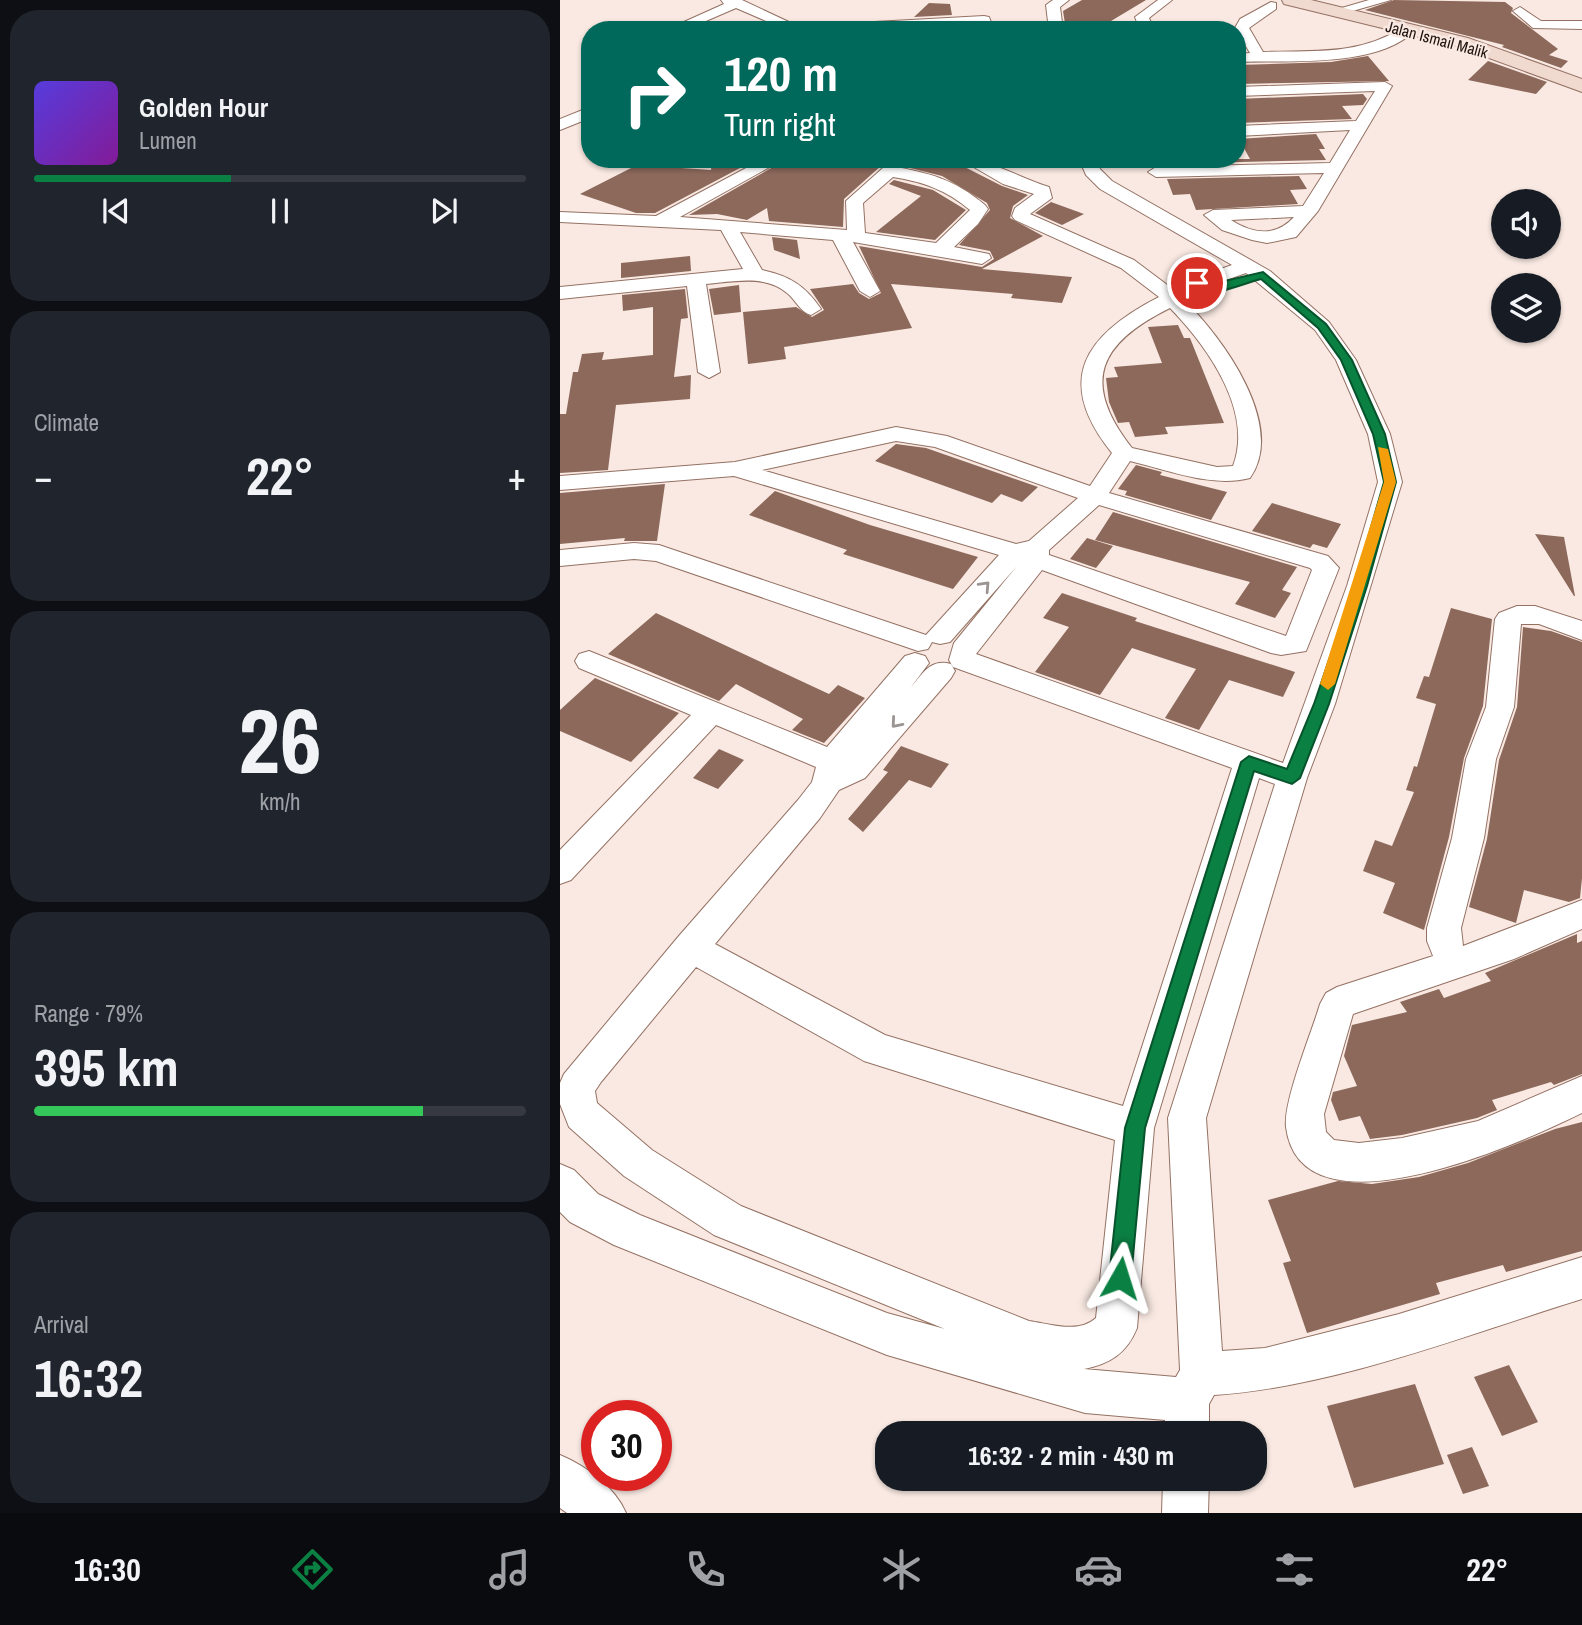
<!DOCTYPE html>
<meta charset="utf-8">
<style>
body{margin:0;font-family:"Archivo Narrow",sans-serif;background:#20242c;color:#f1f3f6;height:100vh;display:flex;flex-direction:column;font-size:26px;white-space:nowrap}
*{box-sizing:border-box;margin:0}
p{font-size:23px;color:#9ea1a6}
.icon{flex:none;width:38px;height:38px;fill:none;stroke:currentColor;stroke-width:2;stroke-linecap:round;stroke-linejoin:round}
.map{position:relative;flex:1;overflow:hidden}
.side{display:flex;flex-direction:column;gap:10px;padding:10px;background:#0d0f14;width:560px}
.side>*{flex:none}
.guide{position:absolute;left:21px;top:21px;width:665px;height:147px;border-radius:28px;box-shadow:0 2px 5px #0004;background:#00695c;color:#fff;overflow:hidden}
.tools{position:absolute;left:931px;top:189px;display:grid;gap:14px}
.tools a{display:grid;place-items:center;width:70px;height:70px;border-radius:50%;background:#171b24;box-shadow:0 2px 5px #0004;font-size:35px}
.speed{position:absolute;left:21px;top:1400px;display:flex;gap:14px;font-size:35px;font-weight:700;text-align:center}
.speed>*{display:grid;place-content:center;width:91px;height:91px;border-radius:50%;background:#171b24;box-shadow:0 2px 5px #0004;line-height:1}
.speed .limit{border:10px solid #d22;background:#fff;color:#111}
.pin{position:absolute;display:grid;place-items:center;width:60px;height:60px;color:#fff;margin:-30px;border:4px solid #fff;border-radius:50%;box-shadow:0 2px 7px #0007}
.me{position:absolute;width:77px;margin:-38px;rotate:6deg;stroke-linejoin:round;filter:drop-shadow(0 0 5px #0008)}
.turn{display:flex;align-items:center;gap:24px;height:147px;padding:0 28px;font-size:32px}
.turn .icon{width:91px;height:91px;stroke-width:2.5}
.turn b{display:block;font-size:49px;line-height:60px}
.big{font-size:52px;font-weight:700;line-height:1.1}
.side .card{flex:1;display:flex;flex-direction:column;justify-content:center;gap:10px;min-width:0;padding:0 24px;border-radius:28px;background:#20242c}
.side .dial{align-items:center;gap:0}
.dial b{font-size:91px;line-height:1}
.song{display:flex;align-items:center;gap:21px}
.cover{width:84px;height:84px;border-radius:10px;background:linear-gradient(135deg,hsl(250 70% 55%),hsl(290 70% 35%))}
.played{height:7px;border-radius:4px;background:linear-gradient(90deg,#0b8043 40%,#363941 40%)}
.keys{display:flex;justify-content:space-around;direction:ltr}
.heat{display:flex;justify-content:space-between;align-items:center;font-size:38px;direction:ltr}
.charge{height:10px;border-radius:5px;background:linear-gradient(90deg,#34c759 79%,#363941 0)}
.trip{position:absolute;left:315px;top:1421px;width:392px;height:70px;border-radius:28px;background:#171b24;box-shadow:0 2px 5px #0004;font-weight:700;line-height:70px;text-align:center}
.dock{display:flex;height:112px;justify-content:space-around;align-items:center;background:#090b0e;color:#9ea1a6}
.dock .icon{width:49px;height:49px}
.dock .current{color:#0b8043}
.dock b{font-size:32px;color:#f1f3f6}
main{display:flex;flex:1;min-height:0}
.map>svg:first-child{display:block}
.building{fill:#8c695b}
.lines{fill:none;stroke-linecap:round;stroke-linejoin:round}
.minor-casing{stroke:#947163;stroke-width:2}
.secondary-casing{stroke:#947163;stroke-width:2}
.minor{fill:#fff;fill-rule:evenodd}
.secondary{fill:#f0d9cf;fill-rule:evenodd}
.oneway{stroke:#9a9492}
.route{fill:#0b8043;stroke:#07532c;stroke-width:2}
.slow{fill:#f59e0b}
.labels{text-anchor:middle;stroke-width:5;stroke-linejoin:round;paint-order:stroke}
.far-street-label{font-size:16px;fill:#1e110c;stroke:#f9e9e2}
</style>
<main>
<section class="side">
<div class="card">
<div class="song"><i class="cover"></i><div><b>Golden Hour</b><p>Lumen</p></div></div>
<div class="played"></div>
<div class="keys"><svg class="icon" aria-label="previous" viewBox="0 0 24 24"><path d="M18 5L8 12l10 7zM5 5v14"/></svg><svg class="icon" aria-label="pause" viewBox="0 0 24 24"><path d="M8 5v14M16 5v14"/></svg><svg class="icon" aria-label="next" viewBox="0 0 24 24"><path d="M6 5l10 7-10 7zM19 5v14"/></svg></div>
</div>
<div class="card"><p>Climate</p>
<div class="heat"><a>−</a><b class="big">22°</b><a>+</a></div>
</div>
<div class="card dial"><b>26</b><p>km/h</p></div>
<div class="card"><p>Range · 79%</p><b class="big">395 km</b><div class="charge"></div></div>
<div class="card"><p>Arrival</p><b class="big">16:32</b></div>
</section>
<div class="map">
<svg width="1022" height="1513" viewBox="0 0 1022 1513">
<rect width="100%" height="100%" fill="#f9e9e2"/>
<path class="building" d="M 522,0 L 586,0 L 536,30 L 506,30 L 503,11 Z
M 834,0 L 945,2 L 953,8 L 951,13 L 998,49 L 989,55 L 1008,61 L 1001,68 L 942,47 L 944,45 L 805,10 Z
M 369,3 L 390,4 L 392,15 L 354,17 Z
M 808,56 L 829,81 L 677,84 L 677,65 L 771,62 Z
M 928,61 L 987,82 L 976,94 L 908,80 Z
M 803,94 L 807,99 L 803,105 L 782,106 L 792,119 L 677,123 L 677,99 Z
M 756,134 L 765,149 L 759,149 L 766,160 L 601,164 L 599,159 L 690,159 L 679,139 Z
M 152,159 L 197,159 L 95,213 L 76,213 L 20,194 L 77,165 L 151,170 Z
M 227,159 L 389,159 L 442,186 L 468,195 L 453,206 L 450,218 L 483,236 L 422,269 L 512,277 L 502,303 L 451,298 L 453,294 L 331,284 L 352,328 L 224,347 L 226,359 L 188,364 L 183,312 L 236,307 L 252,317 L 264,310 L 250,289 L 293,284 L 299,293 L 309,299 L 321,293 L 299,246 L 422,267 L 434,259 L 430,251 L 399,245 L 430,210 L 427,203 L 382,176 L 330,163 L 322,165 L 284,199 L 283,227 L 209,221 L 207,208 L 187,220 L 157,214 L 129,215 Z
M 739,176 L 747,189 L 730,190 L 738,204 L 636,210 L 630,194 L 613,195 L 607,179 Z
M 334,180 L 373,190 L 406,210 L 375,240 L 316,232 L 361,196 L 329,184 Z
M 491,202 L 524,214 L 502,225 L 475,213 Z
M 212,237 L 237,240 L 240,259 L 214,250 Z
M 130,256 L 131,271 L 61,278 L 61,263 Z
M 179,285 L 181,312 L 154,315 L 149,289 Z
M 125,289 L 128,318 L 121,319 L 114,377 L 131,375 L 130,399 L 56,405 L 48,470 L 0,473 L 0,414 L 6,414 L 13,372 L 18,372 L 22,354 L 44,352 L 42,360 L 93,355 L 93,307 L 63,311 L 62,295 Z
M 618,325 L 624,338 L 630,338 L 664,423 L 605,427 L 608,434 L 575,437 L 569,422 L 558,423 L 549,402 L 546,378 L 558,377 L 554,367 L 602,363 L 588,327 Z
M 336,444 L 366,448 L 478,487 L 462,502 L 441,494 L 432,503 L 315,461 Z
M 576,465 L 602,472 L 600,475 L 667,492 L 651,520 L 565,495 L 567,491 L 558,489 Z
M 105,484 L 97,541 L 64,541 L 65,538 L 0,544 L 0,493 Z
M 215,491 L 310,525 L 418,557 L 393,589 L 283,554 L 287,550 L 189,515 Z
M 712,503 L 781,524 L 767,548 L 753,544 L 750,548 L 692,531 Z
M 553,512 L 737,567 L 722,590 L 731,593 L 715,618 L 675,604 L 690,582 L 535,540 Z
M 975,534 L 1004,537 L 1015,596 L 1014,596 Z
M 527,538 L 553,546 L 536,568 L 510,559 Z
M 502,593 L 577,618 L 575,621 L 735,672 L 723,697 L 669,680 L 639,730 L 605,718 L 636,669 L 572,648 L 540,695 L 475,672 L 509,627 L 483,618 Z
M 891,608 L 932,619 L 923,706 L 904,758 L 889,837 L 864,930 L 823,913 L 835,883 L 803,871 L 815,840 L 832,846 L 854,792 L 846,790 L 854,766 L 857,767 L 876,704 L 856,698 L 864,676 L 869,677 Z
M 96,613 L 269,694 L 278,685 L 305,698 L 264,743 L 232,730 L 243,719 L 176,684 L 159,701 L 48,654 Z
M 963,627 L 991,631 L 1022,642 L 1022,878 L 1020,898 L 1009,902 L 964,890 L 956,923 L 909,907 L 927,839 L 939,760 L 957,707 Z
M 35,678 L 119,713 L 71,762 L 0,731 L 0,710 Z
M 341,746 L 389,764 L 371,788 L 349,780 L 303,832 L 288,819 L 328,772 L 323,770 Z
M 159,749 L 184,760 L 158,789 L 133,778 Z
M 1017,934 L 1017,943 L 1022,941 L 1022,1074 L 994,1085 L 991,1082 L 932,1100 L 937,1110 L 917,1118 L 842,1135 L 810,1139 L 800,1116 L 779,1121 L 771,1100 L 773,1092 L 797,1086 L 784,1056 L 792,1025 L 847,1012 L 840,1002 L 879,989 L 884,998 L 931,981 L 925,973 Z
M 1022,1122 L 1022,1251 L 946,1272 L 943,1265 L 876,1283 L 880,1294 L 747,1333 L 723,1263 L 731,1261 L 708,1200 L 778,1181 L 812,1184 L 859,1177 L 908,1163 L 995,1129 Z
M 949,1365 L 978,1422 L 942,1436 L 914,1377 Z
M 855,1384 L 884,1464 L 794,1488 L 767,1406 Z
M 912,1447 L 929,1486 L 903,1494 L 887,1455 Z"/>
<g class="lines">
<g class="minor-casing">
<path id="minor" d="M 161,0 L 182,0 L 246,30 L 227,30 L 176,8 L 125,30 L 106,30 L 164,4 Z
M 493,0 L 509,0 L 500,7 L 503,30 L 489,30 L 486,5 Z
M 598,0 L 612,0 L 589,18 L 594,30 L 580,30 L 575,17 Z
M 809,0 L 831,0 L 775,16 L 768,12 Z
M 711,2 L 716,3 L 716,9 L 689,28 L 703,52 C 756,50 796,56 842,28 L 854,31 C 818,68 726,60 677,62 L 677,54 L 690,53 L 675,28 L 680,19 Z
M 960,7 L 981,21 L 1022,21 L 1022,29 L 973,28 L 953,11 Z
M 424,16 L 429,17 L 434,30 L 420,30 L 419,24 L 291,30 L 289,27 L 296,23 Z
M 825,82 L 832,86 L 758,211 L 736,237 L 707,243 L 692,240 L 662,230 L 644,215 L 653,210 L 743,206 L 764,173 L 596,177 L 588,172 L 596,167 L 770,163 L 790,130 L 677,136 L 677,126 L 796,121 L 815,91 L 677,96 L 677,87 ZM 734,217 C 716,237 693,234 671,220 Z
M 30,107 L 30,118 L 0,130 L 0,119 Z
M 203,159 L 224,159 L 120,217 L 287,230 L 286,201 L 324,167 L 330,166 C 370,173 394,179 425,205 L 428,209 L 418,224 L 394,247 L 429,254 L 431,258 L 422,264 L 293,242 L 320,291 L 310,297 L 300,291 L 273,240 L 180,232 L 202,270 C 229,276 245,285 261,309 L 251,315 C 240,312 236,300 227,293 C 204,274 173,282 146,284 L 160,372 L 149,378 L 138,372 L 127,286 L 0,299 L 0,287 L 183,269 L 161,230 L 0,222 L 0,212 L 96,216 ZM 333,177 C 364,182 386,190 410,210 L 376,243 L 305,233 L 303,203 Z
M 400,159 C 431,159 459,178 489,187 L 492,198 L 470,214 L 574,260 L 614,290 L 624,282 L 672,265 L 540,189 L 526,175 L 519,159 L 535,159 L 540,169 L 552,181 L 710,271 L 769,322 L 796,360 L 830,434 L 842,482 L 775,704 L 747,778 L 646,1118 L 662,1351 L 705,1348 L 839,1314 L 1022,1257 L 1022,1299 C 906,1335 775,1387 654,1395 L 649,1404 L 649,1433 L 605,1433 L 605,1420 L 525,1413 L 327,1355 L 54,1245 L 10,1222 L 0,1212 L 0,1164 L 14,1170 L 38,1194 L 80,1215 L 327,1313 L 385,1329 L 154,1235 L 64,1176 L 9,1127 L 0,1104 L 0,1083 L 4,1074 L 118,937 L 238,800 L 252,782 L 256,767 L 156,725 L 11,880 L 0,884 L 0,850 L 131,715 L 19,668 L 15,661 L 19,654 L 29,651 L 267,747 L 345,656 L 355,653 L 365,656 L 369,663 L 351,687 C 363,673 371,658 391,664 L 395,671 L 391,678 L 305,778 L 279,790 L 260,818 L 155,944 L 325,1035 L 563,1106 L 672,768 L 393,667 L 389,660 L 394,643 L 457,566 L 390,642 L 380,644 L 372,642 L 368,649 L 358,651 L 96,561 L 74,559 L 0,566 L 0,550 L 74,543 L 99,545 L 366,635 L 439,555 L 174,476 L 0,490 L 0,476 L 175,462 L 336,427 L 387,436 L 530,486 L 552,453 C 493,380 525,335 599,297 L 561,268 L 455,220 L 452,216 L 455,208 L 474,194 L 443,184 ZM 686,273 L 755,330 L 776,360 L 808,434 L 818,482 L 787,586 L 723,763 L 416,654 L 482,570 L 711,653 L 721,655 L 746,651 L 779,568 L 768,556 L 549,493 L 570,461 C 608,470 652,488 690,478 C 727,425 662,337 624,300 L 640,289 ZM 610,308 C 647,346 694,411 673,466 L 657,467 L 572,448 C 520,382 539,343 610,308 ZM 336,441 L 375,447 L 518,498 L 469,541 L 456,544 L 202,470 ZM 539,505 L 750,568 L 752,570 L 726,636 L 489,555 L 489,550 ZM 699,778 L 715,784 L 608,1118 L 620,1370 L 616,1377 L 524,1369 C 550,1364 567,1353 577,1328 L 594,1128 ZM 136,967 L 304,1061 L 555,1140 L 536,1318 C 518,1334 491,1324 469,1321 L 181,1206 L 92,1150 L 37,1103 L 35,1091 L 41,1082 Z
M 957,606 L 975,606 L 1022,621 L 1022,640 L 979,624 L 961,624 L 954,707 L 936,759 L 924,838 L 901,928 L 903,946 L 1022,900 L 1022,929 L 954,959 L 793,1014 L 764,1114 L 766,1132 L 774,1140 L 799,1143 L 842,1138 L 918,1121 L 1022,1076 L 1022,1113 C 965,1141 741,1244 726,1127 C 723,1101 752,1032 760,1004 L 766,993 L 777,987 L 873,956 L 867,941 L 867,928 L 892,838 L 906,759 L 926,707 L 935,619 L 939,613 Z
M 0,1455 C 26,1466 55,1487 66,1513 L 7,1513 L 0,1508 Z
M 603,1479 L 649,1479 L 648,1513 L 602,1513 Z"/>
</g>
<g class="secondary-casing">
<path id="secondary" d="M 722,0 L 751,0 L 908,38 L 1022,79 L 1022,92 L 896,46 L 724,4 Z"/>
</g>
<use href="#minor" class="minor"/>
<use href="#secondary" class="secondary"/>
</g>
<defs><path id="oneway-chevron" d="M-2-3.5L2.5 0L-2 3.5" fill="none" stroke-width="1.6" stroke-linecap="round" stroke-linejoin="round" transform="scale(1.75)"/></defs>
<g class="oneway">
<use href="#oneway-chevron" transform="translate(425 586) rotate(-47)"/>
<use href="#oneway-chevron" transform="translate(336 723) rotate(131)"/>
</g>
<path class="route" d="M 703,272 L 766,324 L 792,360 L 825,434 L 836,482 L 807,586 L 769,704 L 740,778 L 732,784 L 694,771 L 585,1128 L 571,1278 L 568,1286 L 560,1289 L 553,1286 L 549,1278 L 565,1128 L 681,762 L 689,756 L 727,769 L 754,704 L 794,586 L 824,482 L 813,434 L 781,360 L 758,328 L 701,279 C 681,284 643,302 625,290 L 637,280 L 642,283 L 639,287 Z"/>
<path class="slow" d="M 818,447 L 828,449 L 836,482 L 775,684 L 768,690 L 760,684 L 824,482 Z"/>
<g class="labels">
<g class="far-street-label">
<text transform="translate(877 39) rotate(15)" y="6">Jalan Ismail Malik</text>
</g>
</g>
</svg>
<div class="tools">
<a><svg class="icon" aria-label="sound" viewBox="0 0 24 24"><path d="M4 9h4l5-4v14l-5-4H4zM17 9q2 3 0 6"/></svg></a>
<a><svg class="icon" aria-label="layers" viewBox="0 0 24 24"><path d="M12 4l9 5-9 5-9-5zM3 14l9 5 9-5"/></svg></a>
</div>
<div class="speed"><div class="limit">30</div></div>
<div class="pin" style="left:637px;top:283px;background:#d93025"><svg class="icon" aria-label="arrive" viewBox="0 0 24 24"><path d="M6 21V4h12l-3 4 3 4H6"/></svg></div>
<svg class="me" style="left:560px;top:1278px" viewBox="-20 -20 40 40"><path d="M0-17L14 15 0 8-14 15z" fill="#0b8043" stroke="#fff" stroke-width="4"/></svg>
<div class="trip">16:32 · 2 min · 430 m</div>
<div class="guide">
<div class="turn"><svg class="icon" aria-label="right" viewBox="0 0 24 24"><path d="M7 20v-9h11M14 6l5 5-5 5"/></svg><div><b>120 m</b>Turn right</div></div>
</div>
</div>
</main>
<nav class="dock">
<b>16:30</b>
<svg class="icon current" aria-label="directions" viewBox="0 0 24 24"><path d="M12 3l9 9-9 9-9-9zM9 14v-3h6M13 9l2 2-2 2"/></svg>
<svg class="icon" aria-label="music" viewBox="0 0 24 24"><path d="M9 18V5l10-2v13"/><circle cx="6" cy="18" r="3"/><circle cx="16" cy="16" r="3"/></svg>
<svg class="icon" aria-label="phone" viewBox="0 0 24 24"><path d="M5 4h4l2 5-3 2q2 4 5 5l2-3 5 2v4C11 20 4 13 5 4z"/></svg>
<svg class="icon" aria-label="climate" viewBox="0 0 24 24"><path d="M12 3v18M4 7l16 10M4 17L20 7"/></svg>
<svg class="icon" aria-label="car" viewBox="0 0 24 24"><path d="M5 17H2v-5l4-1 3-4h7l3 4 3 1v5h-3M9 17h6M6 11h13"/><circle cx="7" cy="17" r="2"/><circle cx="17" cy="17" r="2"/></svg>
<svg class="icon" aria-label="filters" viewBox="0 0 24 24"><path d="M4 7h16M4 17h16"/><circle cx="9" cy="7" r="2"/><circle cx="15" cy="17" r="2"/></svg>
<b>22°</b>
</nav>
